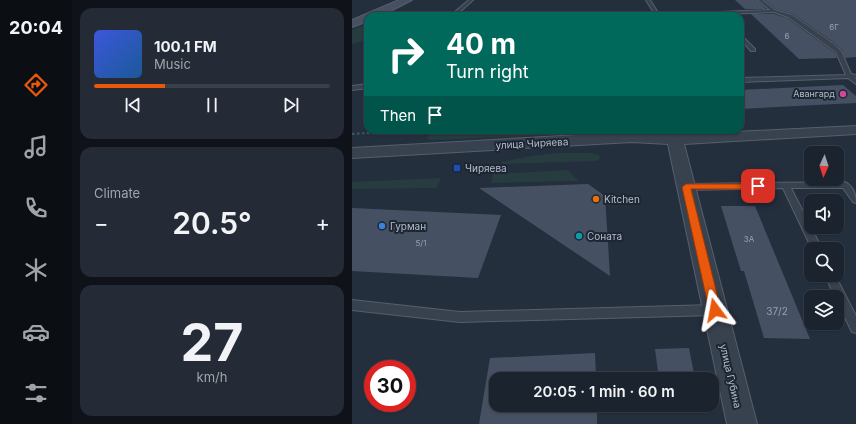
<!DOCTYPE html>
<meta charset="utf-8">
<style>
body{margin:0;font-family:Inter,sans-serif;background:#242b36;color:#f1f3f6;height:100vh;display:flex;flex-direction:column;font-size:15px;white-space:nowrap}
*{box-sizing:border-box;margin:0}
p{font-size:13px;color:#a0a4aa}
.icon{flex:none;width:22px;height:22px;fill:none;stroke:currentColor;stroke-width:2;stroke-linecap:round;stroke-linejoin:round}
.map{position:relative;flex:1;overflow:hidden}
.side{display:flex;flex-direction:column;gap:8px;padding:8px;background:#0f1319;width:280px}
.side>*{flex:none}
.banner{position:absolute;left:12px;top:12px;width:380px;height:122px;border-radius:12px;box-shadow:0 1px 3px #0004,0 0 0 1px #39404a;background:#00695c;color:#fff;overflow:hidden}
.needle{width:26px;rotate:183deg}
.buttons{position:absolute;left:452px;top:146px;display:grid;gap:8px}
.buttons a{display:grid;place-items:center;width:40px;height:40px;border-radius:8px;background:#1b232e;box-shadow:0 1px 3px #0004,0 0 0 1px #39404a;font-size:20px}
.speed{position:absolute;left:12px;top:360px;display:flex;gap:8px;font-size:20px;font-weight:700;text-align:center}
.speed>*{display:grid;place-content:center;width:52px;height:52px;border-radius:50%;background:#1b232e;box-shadow:0 1px 3px #0004,0 0 0 1px #39404a;line-height:1}
.speed .limit{border:6px solid #d22;background:#fff;color:#111}
.pin{position:absolute;display:grid;place-items:center;width:34px;height:34px;color:#fff;margin:-17px;border-radius:8px;box-shadow:0 2px 6px #0006}
.me{position:absolute;width:44px;margin:-22px;rotate:347deg;stroke-linejoin:round;filter:drop-shadow(0 0 3px #0008)}
.turn{display:flex;align-items:center;gap:14px;height:84px;padding:0 16px;font-size:18px}
.turn .icon{width:52px;height:52px;stroke-width:2.5}
.turn b{display:block;font-size:28px;line-height:34px}
.then{display:flex;align-items:center;height:38px;padding:0 16px;background:#0003;gap:8px;font-size:15px}
.big{font-size:30px;font-weight:600;line-height:1.1}
.side .card{flex:1;display:flex;flex-direction:column;justify-content:center;gap:6px;min-width:0;padding:0 14px;border-radius:12px;background:#242b36}
.side .dial{align-items:center;gap:0}
.dial b{font-size:52px;line-height:1}
.song{display:flex;align-items:center;gap:12px}
.cover{width:48px;height:48px;border-radius:6px;background:linear-gradient(135deg,hsl(230 70% 55%),hsl(210 70% 35%))}
.played{height:4px;border-radius:2px;background:linear-gradient(90deg,#ea580c 30%,#39404a 30%)}
.keys{display:flex;justify-content:space-around;direction:ltr}
.heat{display:flex;justify-content:space-between;align-items:center;font-size:22px;direction:ltr}
.trip{position:absolute;left:137px;top:372px;width:230px;height:40px;border-radius:12px;background:#1b232e;box-shadow:0 1px 3px #0004,0 0 0 1px #39404a;font-weight:600;line-height:40px;text-align:center}
main{display:flex;flex:1;min-height:0}
.dock{display:flex;flex-direction:column;width:72px;justify-content:space-around;align-items:center;background:#0b0e12;color:#a0a4aa}
.dock .icon{width:28px;height:28px}
.dock .selected{color:#ea580c}
.dock b{font-size:18px;color:#f1f3f6}
.map>svg:first-child{display:block}
.green{fill:#263c3f}
.building{fill:#455162}
.lines{fill:none;stroke-linecap:round;stroke-linejoin:round}
.lane-casing{stroke:#565f6c;stroke-width:2}
.street-casing{stroke:#565f6c;stroke-width:2}
.secondary-casing{stroke:#565f6c;stroke-width:2}
.path{stroke:#44595c;stroke-width:2;stroke-dasharray:2.5 2.5;stroke-linecap:butt}
.lane{fill:#38414e;fill-rule:evenodd}
.street{fill:#38414e;fill-rule:evenodd}
.secondary{fill:#465061;fill-rule:evenodd}
.route{fill:#ea580c;stroke:#983908}
.hotel-dot{fill:#d1479c;stroke:#1d2633;stroke-width:1.5}
.transit-dot{fill:#1a4fb4;stroke:#1d2633;stroke-width:1.5}
.food-dot{fill:#e8710a;stroke:#1d2633;stroke-width:1.5}
.shop-dot{fill:#3f7fe0;stroke:#1d2633;stroke-width:1.5}
.culture-dot{fill:#0f9aa8;stroke:#1d2633;stroke-width:1.5}
.labels{text-anchor:middle;stroke-width:4;stroke-linejoin:round;paint-order:stroke}
.number-label{font-size:8px;fill:#98a1af}
.far-poi-label{font-size:9px;fill:#b4bcc9;stroke:#1d2633;text-anchor:end}
.street-label{font-size:10px;fill:#b4bcc9;stroke:#1d2633}
.poi-label{font-size:10px;fill:#b4bcc9;stroke:#1d2633;text-anchor:start}
.near-number-label{font-size:10px;fill:#98a1af}
</style>
<main>
<nav class="dock">
<b>20:04</b>
<svg class="icon selected" aria-label="directions" viewBox="0 0 24 24"><path d="M12 3l9 9-9 9-9-9zM9 14v-3h6M13 9l2 2-2 2"/></svg>
<svg class="icon" aria-label="music" viewBox="0 0 24 24"><path d="M9 18V5l10-2v13"/><circle cx="6" cy="18" r="3"/><circle cx="16" cy="16" r="3"/></svg>
<svg class="icon" aria-label="phone" viewBox="0 0 24 24"><path d="M5 4h4l2 5-3 2q2 4 5 5l2-3 5 2v4C11 20 4 13 5 4z"/></svg>
<svg class="icon" aria-label="climate" viewBox="0 0 24 24"><path d="M12 3v18M4 7l16 10M4 17L20 7"/></svg>
<svg class="icon" aria-label="car" viewBox="0 0 24 24"><path d="M5 17H2v-5l4-1 3-4h7l3 4 3 1v5h-3M9 17h6M6 11h13"/><circle cx="7" cy="17" r="2"/><circle cx="17" cy="17" r="2"/></svg>
<svg class="icon" aria-label="filters" viewBox="0 0 24 24"><path d="M4 7h16M4 17h16"/><circle cx="9" cy="7" r="2"/><circle cx="15" cy="17" r="2"/></svg>
</nav>
<section class="side">
<div class="card">
<div class="song"><i class="cover"></i><div><b>100.1 FM</b><p>Music</p></div></div>
<div class="played"></div>
<div class="keys"><svg class="icon" aria-label="previous" viewBox="0 0 24 24"><path d="M18 5L8 12l10 7zM5 5v14"/></svg><svg class="icon" aria-label="pause" viewBox="0 0 24 24"><path d="M8 5v14M16 5v14"/></svg><svg class="icon" aria-label="next" viewBox="0 0 24 24"><path d="M6 5l10 7-10 7zM19 5v14"/></svg></div>
</div>
<div class="card"><p>Climate</p>
<div class="heat"><a>−</a><b class="big">20.5°</b><a>+</a></div>
</div>
<div class="card dial"><b>27</b><p>km/h</p></div>
</section>
<div class="map">
<svg width="504" height="424" viewBox="0 0 504 424">
<rect width="100%" height="100%" fill="#242f3e"/>
<path class="green" d="M 16,23 L 16,36 L 10,41 L 0,44 L 0,30 Z
M 96,130 L 254,130 L 255,133 L 78,140 L 75,137 L 82,131 Z
M 207,153 L 240,153 L 248,156 L 247,160 L 242,161 L 150,164 L 150,162 L 179,156 Z
M 216,170 L 227,181 L 139,183 L 141,174 Z
M 89,178 L 85,188 L 0,189 L 0,182 Z"/>
<path class="building" d="M 383,0 L 405,0 L 414,9 L 393,9 Z
M 412,0 L 504,0 L 504,57 L 493,58 L 490,50 L 480,41 L 441,14 L 424,9 Z
M 399,14 L 422,14 L 435,18 L 483,53 L 485,58 L 447,59 Z
M 491,85 L 504,96 L 504,103 L 388,109 L 388,90 Z
M 236,184 L 253,196 L 258,276 L 127,188 Z
M 369,206 L 403,206 L 458,339 L 412,338 L 392,271 L 389,271 Z
M 0,208 L 149,215 L 126,278 L 0,271 Z
M 337,348 L 343,379 L 307,379 L 303,349 Z
M 243,353 L 244,379 L 144,379 L 144,405 L 245,405 L 245,424 L 127,424 L 138,358 Z"/>
<g class="lines">
<g class="lane-casing">
<path id="lane" d="M 117,0 L 121,0 L 103,16 L 98,16 Z
M 294,0 L 298,0 L 308,16 L 304,16 Z
M 406,0 L 410,0 L 423,10 L 440,15 L 479,42 L 489,51 L 499,74 L 504,75 L 504,77 L 503,78 L 504,79 L 504,84 L 496,78 L 388,82 L 388,78 L 494,75 L 484,52 L 436,17 L 422,12 L 372,14 L 373,16 L 369,16 L 366,13 L 368,12 L 418,10 Z
M 388,34 L 403,49 L 403,51 L 399,51 L 388,38 Z
M 16,84 L 16,88 L 0,90 L 0,86 Z
M 493,182 C 501,186 504,195 504,203 L 501,202 L 491,188 L 439,188 L 470,249 L 460,249 L 431,188 L 334,190 L 330,187 L 334,184 Z
M 473,275 L 483,275 L 504,316 L 504,333 L 500,332 L 485,301 L 485,297 L 483,297 Z
M 0,300 L 108,312 L 362,305 L 366,307 L 368,310 L 366,313 L 362,315 L 108,322 L 0,310 Z"/>
</g>
<g class="street-casing">
<path id="street" d="M 504,126 L 504,134 L 332,144 L 405,424 L 375,424 L 316,144 L 280,142 L 0,158 L 0,148 L 280,132 L 323,135 Z"/>
</g>
<g class="secondary-casing">
<path id="secondary" d="M 47,0 L 60,0 L 28,16 L 16,16 L 16,21 L 0,27 L 0,20 Z"/>
</g>
<path class="path" d="M 0,134 L 64,130"/>
<use href="#lane" class="lane"/>
<use href="#street" class="street"/>
<use href="#secondary" class="secondary"/>
</g>
<path class="route" d="M 334,184 L 406,184 L 410,186 L 406,189 L 339,189 L 369,310 L 367,313 L 363,315 L 359,313 L 357,310 L 330,187 Z"/>
<circle class="hotel-dot" cx="491" cy="94" r="4"/>
<rect class="transit-dot" x="101" y="164" width="8" height="8" rx="2"/>
<circle class="food-dot" cx="244" cy="199" r="4"/>
<circle class="shop-dot" cx="30" cy="226" r="4"/>
<circle class="culture-dot" cx="227" cy="236" r="4"/>
<g class="labels">
<g class="number-label">
<text x="482" y="30">6Г</text>
<text x="435" y="39">6</text>
<text x="397" y="242">3А</text>
<text x="69" y="246">5/1</text>
</g>
<g class="far-poi-label">
<text x="483" y="97">Авангард</text>
</g>
<g class="street-label">
<text transform="translate(180 143) rotate(-3)" y="4">улица Чиряева</text>
<text transform="translate(379 376) rotate(77)" y="4">улица Губина</text>
</g>
<g class="poi-label">
<text x="113" y="172">Чиряева</text>
<text x="252" y="203">Kitchen</text>
<text x="38" y="230">Гурман</text>
<text x="235" y="240">Соната</text>
</g>
<g class="near-number-label">
<text x="425" y="315">37/2</text>
</g>
</g>
</svg>
<div class="buttons">
<a><svg class="needle" viewBox="-14 -14 28 28"><path d="M0-13l5 13h-10z" fill="#e53935"/><path d="M0 13l5-13h-10z" fill="#a0a4aa"/></svg></a>
<a><svg class="icon" aria-label="sound" viewBox="0 0 24 24"><path d="M4 9h4l5-4v14l-5-4H4zM17 9q2 3 0 6"/></svg></a>
<a><svg class="icon" aria-label="search" viewBox="0 0 24 24"><circle cx="10" cy="10" r="6"/><path d="M15 15l6 6"/></svg></a>
<a><svg class="icon" aria-label="layers" viewBox="0 0 24 24"><path d="M12 4l9 5-9 5-9-5zM3 14l9 5 9-5"/></svg></a>
</div>
<div class="speed"><div class="limit">30</div></div>
<div class="pin" style="left:406px;top:186px;background:#d93025"><svg class="icon" aria-label="arrive" viewBox="0 0 24 24"><path d="M6 21V4h12l-3 4 3 4H6"/></svg></div>
<svg class="me" style="left:363px;top:310px" viewBox="-20 -20 40 40"><path d="M0-17L14 15 0 8-14 15z" fill="#ea580c" stroke="#fff" stroke-width="4"/></svg>
<div class="trip">20:05 · 1 min · 60 m</div>
<div class="banner">
<div class="turn"><svg class="icon" aria-label="right" viewBox="0 0 24 24"><path d="M7 20v-9h11M14 6l5 5-5 5"/></svg><div><b>40 m</b>Turn right</div></div>
<div class="then">Then<svg class="icon" aria-label="arrive" viewBox="0 0 24 24"><path d="M6 21V4h12l-3 4 3 4H6"/></svg></div>
</div>
</div>
</main>
